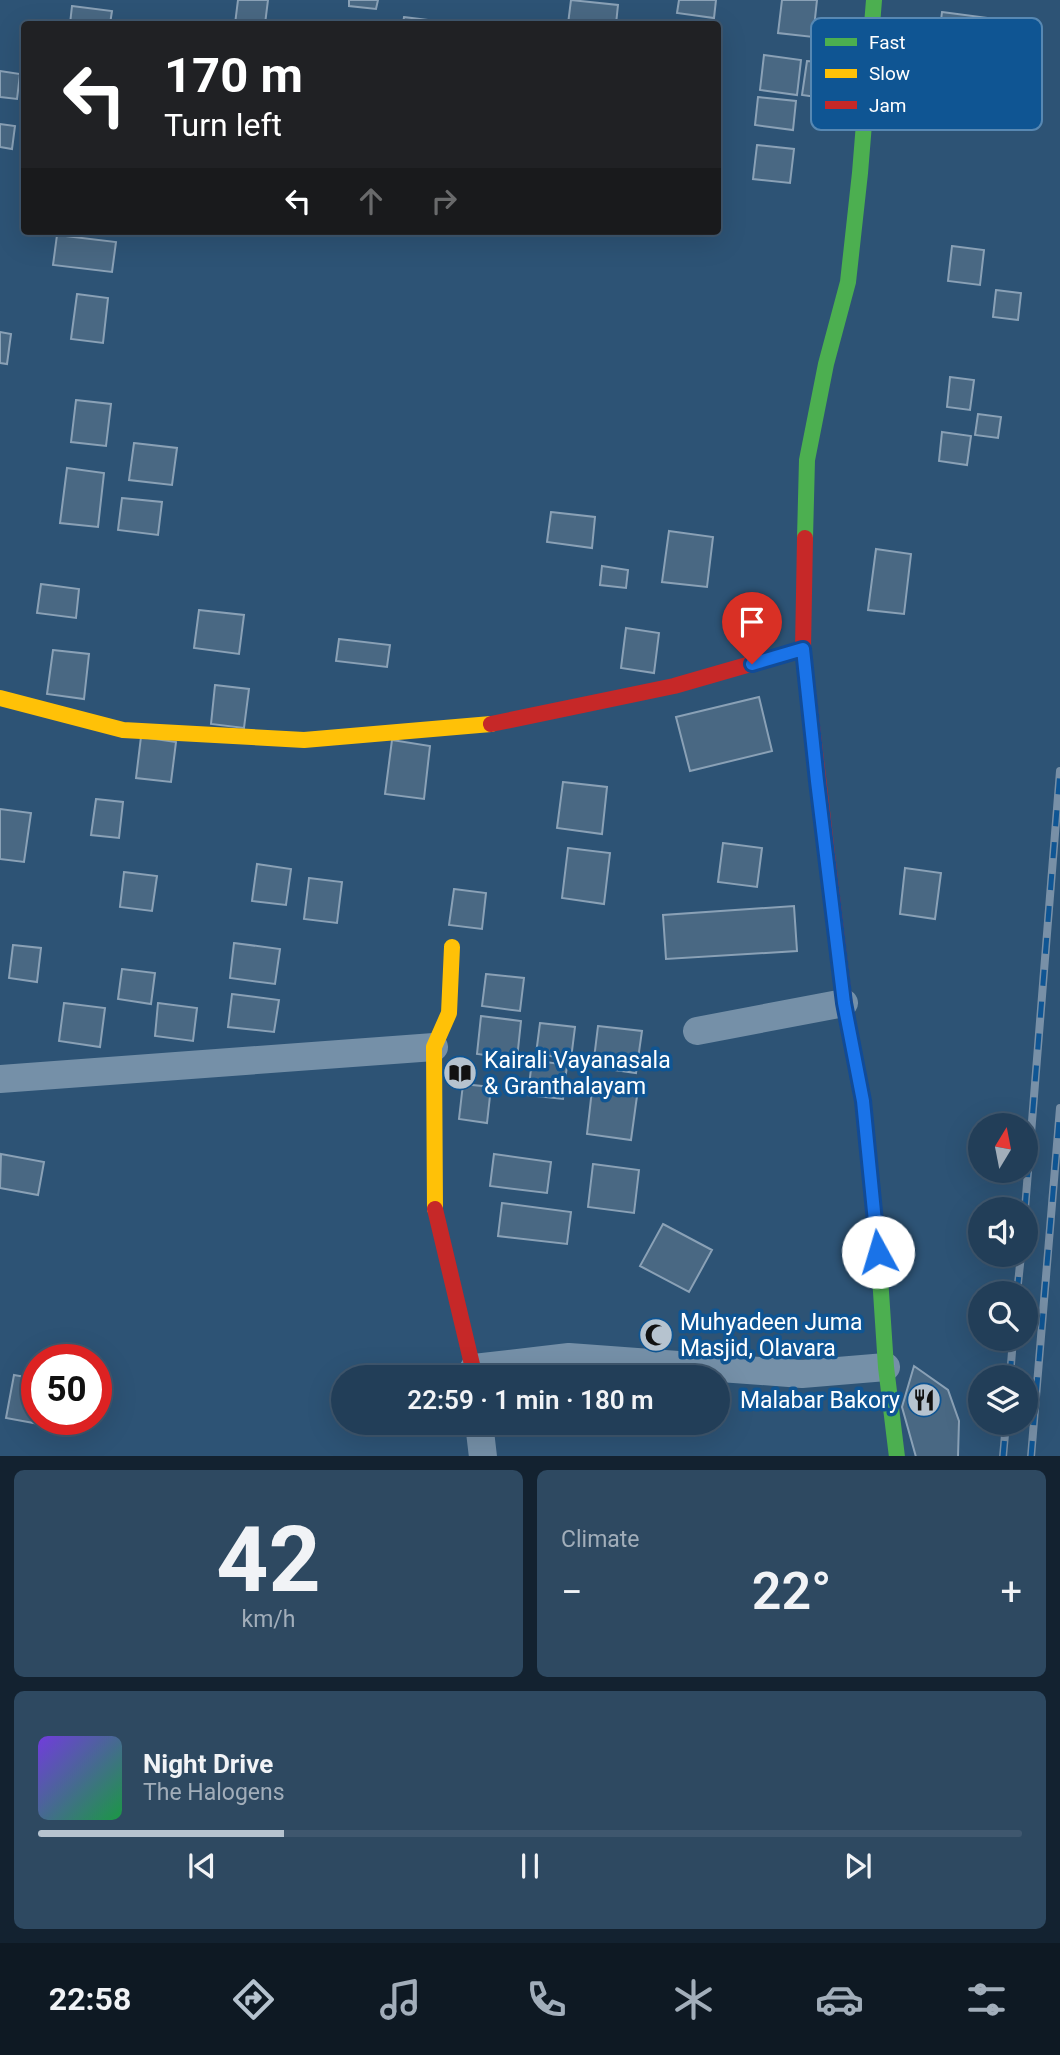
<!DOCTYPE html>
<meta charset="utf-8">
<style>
body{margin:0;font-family:Roboto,sans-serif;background:#2e4961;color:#f1f3f6;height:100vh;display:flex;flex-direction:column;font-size:26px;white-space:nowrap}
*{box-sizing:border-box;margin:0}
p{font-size:23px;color:#a2aeba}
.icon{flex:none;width:38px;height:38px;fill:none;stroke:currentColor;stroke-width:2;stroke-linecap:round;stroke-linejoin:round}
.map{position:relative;height:1456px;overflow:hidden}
.drawer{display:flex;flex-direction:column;gap:14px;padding:14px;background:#132230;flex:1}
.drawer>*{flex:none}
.banner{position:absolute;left:21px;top:21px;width:700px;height:214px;border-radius:7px;box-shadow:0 7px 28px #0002,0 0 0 2px #3f576e;background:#202124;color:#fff;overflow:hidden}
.needle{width:46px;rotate:10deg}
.fabs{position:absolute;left:968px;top:1113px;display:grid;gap:14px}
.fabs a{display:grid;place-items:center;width:70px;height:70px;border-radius:50%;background:#223e58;box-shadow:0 7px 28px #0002,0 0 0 2px #3f576e;font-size:35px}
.speed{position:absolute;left:21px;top:1344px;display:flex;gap:14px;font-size:35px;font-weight:700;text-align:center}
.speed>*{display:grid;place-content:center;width:91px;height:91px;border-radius:50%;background:#223e58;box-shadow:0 7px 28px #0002,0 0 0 2px #3f576e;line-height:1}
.speed .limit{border:10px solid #d22;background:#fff;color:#111}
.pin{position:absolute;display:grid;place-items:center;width:60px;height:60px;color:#fff;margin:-72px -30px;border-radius:50% 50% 50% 0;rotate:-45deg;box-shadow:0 0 7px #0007}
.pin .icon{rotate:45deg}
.me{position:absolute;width:77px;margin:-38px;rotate:354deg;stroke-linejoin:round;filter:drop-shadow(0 0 5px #0008)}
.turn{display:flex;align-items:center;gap:24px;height:147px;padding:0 28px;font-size:32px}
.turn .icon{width:91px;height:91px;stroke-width:2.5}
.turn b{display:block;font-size:49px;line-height:60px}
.lanes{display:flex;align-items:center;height:66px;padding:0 28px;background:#0003;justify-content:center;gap:35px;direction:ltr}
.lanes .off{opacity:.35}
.big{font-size:52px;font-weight:600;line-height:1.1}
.drawer .widget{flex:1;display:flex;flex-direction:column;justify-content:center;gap:10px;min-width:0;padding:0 24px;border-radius:10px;background:#2e4961}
.drawer .dial{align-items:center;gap:0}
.dial b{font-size:91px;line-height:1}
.song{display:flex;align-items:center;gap:21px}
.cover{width:84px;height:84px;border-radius:10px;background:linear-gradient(135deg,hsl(260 70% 55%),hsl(140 70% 35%))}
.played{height:7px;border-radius:4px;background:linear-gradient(90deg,#b6c3cf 25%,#3f576e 25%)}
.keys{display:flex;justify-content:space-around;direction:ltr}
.heat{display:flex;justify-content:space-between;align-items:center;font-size:38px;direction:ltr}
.drawer .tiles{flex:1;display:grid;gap:14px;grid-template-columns:1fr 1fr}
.widget:last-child{grid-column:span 2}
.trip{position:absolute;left:331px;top:1365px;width:399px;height:70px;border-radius:35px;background:#223e58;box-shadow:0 7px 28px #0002,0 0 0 2px #3f576e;font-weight:600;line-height:70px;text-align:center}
.tabs{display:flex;height:112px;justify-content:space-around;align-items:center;background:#0e1923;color:#a2aeba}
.tabs .icon{width:49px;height:49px}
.tabs .current{color:#b6c3cf}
.tabs b{font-size:32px;color:#f1f3f6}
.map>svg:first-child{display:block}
.building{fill:#496883;stroke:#8aa1b6;stroke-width:2}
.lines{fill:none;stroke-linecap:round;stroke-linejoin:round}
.street{stroke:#7590a8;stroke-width:28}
.fast{stroke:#4caf50;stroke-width:16}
.slow{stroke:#ffc107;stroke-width:16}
.jam{stroke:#c62828;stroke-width:16}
.rail-casing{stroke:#7890a7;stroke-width:8}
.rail{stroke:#0f5593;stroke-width:5;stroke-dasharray:16;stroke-linecap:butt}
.route-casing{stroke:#114b97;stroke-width:18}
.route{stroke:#1a73e8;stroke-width:12}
.labels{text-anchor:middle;stroke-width:7;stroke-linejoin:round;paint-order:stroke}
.poi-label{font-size:23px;fill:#fff;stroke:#0f5593;text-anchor:start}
.key{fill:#0f5593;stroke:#5788b3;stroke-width:2}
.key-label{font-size:19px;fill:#fff}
</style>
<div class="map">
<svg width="1060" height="1457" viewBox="0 0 1060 1457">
<rect width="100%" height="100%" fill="#2d5375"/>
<path class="building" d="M 238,0 L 268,0 L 265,24 L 235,24 Z
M 349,0 L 378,0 L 376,9 L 349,6 Z
M 571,0 L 618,5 L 616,24 L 568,24 Z
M 679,0 L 716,0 L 714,18 L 677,13 Z
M 782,0 L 817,0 L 813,37 L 778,33 Z
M 72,6 L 112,11 L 110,24 L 70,24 Z
M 942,12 L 996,19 L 992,53 L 938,46 Z
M 404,17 L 435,21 L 435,24 L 403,24 Z
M 764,55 L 801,60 L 797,95 L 760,90 Z
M 807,61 L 829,63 L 824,98 L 802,95 Z
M 0,71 L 20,74 L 17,99 L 0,97 Z
M 758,97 L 796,101 L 793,130 L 755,125 Z
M 0,124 L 15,126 L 12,149 L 0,147 Z
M 757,145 L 794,149 L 790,183 L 753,179 Z
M 57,235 L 116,242 L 112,272 L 53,265 Z
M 952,246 L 984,250 L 980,285 L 948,281 Z
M 996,290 L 1021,293 L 1018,320 L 993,317 Z
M 77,294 L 108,298 L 103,343 L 71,339 Z
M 0,332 L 11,334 L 7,364 L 0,363 Z
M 950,377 L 974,380 L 970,410 L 947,407 Z
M 76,400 L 111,404 L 106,446 L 71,442 Z
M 978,414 L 1001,417 L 998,438 L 975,435 Z
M 942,432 L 971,436 L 967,465 L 939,461 Z
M 134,443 L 177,448 L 172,485 L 129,480 Z
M 67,468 L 104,473 L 98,527 L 60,523 Z
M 122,498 L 162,502 L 158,535 L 118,530 Z
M 551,512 L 595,517 L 592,548 L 547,542 Z
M 669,531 L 713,537 L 707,587 L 662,582 Z
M 876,549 L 911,554 L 904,614 L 868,610 Z
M 602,566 L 628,570 L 626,588 L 600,585 Z
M 41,584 L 79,589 L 76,618 L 37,613 Z
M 199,610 L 244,615 L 239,654 L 194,648 Z
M 626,628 L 659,633 L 654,673 L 621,668 Z
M 339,639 L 390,645 L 387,667 L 336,661 Z
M 53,650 L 89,654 L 84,699 L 47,694 Z
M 215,685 L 249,689 L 244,728 L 211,724 Z
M 759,697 L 772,751 L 690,771 L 676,717 Z
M 141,737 L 176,742 L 171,782 L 136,778 Z
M 392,740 L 430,746 L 424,799 L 385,794 Z
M 563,782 L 607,787 L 602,834 L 557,828 Z
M 96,799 L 123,802 L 119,838 L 91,835 Z
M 0,809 L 31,813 L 24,862 L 0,859 Z
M 723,843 L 762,848 L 757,887 L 718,882 Z
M 568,848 L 610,853 L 604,904 L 562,898 Z
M 257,864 L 291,869 L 286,905 L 252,901 Z
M 905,868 L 941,873 L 935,919 L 900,914 Z
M 124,872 L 157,876 L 152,911 L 120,907 Z
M 309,878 L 342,882 L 337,923 L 304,919 Z
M 454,889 L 486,893 L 482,929 L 449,925 Z
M 794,906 L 797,951 L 666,959 L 663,915 Z
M 234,943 L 280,949 L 275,984 L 230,978 Z
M 13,945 L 41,948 L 37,982 L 9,978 Z
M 122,969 L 155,973 L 151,1004 L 118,999 Z
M 486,974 L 524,978 L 520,1011 L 482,1006 Z
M 232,994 L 279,1000 L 274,1032 L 228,1027 Z
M 64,1003 L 105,1008 L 100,1047 L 59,1041 Z
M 158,1003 L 197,1008 L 193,1041 L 155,1036 Z
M 481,1016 L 521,1021 L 517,1059 L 477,1054 Z
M 540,1023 L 575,1027 L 571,1059 L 536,1054 Z
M 598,1026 L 642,1031 L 636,1073 L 593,1067 Z
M 532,1060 L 567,1065 L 563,1099 L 528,1095 Z
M 463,1084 L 491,1087 L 487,1123 L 459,1119 Z
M 592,1090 L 637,1096 L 631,1140 L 587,1134 Z
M 1,1154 L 44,1162 L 38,1195 L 0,1188 Z
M 494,1154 L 551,1162 L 547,1193 L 490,1186 Z
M 593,1164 L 639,1170 L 634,1213 L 588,1207 Z
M 502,1203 L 571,1212 L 567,1244 L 498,1236 Z
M 663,1224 L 712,1250 L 689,1292 L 640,1266 Z
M 914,1366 L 948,1390 L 959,1421 L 958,1457 L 916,1457 L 902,1407 Z
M 14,1375 L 37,1379 L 37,1419 L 51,1419 L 50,1426 L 6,1418 Z"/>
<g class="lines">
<path class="street" d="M 697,1031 L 844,1003
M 0,1079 L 434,1047
M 474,1368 L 569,1357 L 802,1374 L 886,1367
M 479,1423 L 483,1457"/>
<path class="fast" d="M 805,538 L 807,460 L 826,364 L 848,282 L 860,173 L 874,0
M 845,1007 L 863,1101 L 880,1277 L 886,1367 L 897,1457"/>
<path class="slow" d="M 0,698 L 123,730 L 304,740 L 491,724
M 435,1209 L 434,1047 L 449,1013 L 452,947"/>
<path class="jam" d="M 805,538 L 803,649 L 845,1007
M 491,724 L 674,686 L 803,649
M 435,1209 L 475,1377"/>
<g class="rail-casing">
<path id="rail" d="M 1025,1209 L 1060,771
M 1017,1293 L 1021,1255
M 1010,1377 L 1013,1339
M 1003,1457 L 1006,1423
M 1031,1457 L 1060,1108"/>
</g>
<use href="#rail" class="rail"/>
</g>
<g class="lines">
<g class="route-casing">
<path id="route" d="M 752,664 L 803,649 L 817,781 L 844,1003 L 863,1101 L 878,1252"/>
</g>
<use href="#route" class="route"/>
</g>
<defs>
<g id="library-disc" transform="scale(1.75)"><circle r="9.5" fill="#b6c3cf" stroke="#0f5593"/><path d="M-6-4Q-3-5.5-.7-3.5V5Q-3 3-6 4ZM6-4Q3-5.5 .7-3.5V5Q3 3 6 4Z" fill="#111"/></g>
<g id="mosque-disc" transform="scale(1.75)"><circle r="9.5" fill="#b6c3cf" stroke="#0f5593"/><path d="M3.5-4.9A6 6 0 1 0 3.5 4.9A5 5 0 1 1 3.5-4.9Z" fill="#111"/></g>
<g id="restaurant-disc" transform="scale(1.75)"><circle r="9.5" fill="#b6c3cf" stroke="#0f5593"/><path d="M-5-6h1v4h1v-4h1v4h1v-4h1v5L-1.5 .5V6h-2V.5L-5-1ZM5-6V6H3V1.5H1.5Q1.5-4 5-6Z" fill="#111"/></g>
</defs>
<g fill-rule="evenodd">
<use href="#library-disc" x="460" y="1073"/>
<use href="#mosque-disc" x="656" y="1335"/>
<use href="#restaurant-disc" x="924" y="1400"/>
</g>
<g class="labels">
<g class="poi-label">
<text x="484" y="1068">Kairali Vayanasala<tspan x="484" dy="26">&amp; Granthalayam</tspan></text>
<text x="680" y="1330">Muhyadeen Juma<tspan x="680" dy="26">Masjid, Olavara</tspan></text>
<text x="900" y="1408" text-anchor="end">Malabar Bakory</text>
</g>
</g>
<rect x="811" y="18" width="231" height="112" rx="10" class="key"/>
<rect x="825" y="38" width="32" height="8" fill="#4caf50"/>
<rect x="825" y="69" width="32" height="9" fill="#ffc107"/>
<rect x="825" y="101" width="32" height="8" fill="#c62828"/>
<g class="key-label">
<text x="869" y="49">Fast</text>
<text x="869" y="80">Slow</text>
<text x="869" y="112">Jam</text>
</g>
</svg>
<div class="fabs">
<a><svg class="needle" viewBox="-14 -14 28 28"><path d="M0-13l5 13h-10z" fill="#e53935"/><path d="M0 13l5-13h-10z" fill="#a2aeba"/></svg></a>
<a><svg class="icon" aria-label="sound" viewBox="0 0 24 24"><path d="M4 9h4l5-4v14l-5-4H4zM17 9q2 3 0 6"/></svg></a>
<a><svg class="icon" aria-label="search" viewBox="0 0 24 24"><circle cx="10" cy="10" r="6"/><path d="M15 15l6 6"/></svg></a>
<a><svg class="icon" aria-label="layers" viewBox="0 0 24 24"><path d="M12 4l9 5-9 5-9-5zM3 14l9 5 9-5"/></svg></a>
</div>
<div class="speed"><div class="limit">50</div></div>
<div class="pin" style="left:752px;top:664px;background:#d93025"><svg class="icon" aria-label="arrive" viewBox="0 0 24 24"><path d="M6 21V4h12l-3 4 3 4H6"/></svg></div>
<svg class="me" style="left:878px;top:1252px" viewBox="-20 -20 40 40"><circle r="19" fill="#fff"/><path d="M0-13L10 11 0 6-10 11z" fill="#1a73e8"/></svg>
<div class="trip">22:59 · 1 min · 180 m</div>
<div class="banner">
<div class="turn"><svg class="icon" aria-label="left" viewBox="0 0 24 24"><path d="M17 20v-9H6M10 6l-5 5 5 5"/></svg><div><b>170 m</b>Turn left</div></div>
<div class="lanes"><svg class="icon" aria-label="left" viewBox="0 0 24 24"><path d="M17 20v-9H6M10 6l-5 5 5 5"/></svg><svg class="icon off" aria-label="ahead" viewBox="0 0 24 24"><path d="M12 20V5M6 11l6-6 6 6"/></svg><svg class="icon off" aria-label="right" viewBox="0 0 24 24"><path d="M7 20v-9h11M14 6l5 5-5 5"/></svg></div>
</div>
</div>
<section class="drawer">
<div class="tiles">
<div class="widget dial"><b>42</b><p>km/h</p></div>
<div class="widget"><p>Climate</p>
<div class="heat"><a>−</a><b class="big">22°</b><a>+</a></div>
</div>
<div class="widget">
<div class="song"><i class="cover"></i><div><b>Night Drive</b><p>The Halogens</p></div></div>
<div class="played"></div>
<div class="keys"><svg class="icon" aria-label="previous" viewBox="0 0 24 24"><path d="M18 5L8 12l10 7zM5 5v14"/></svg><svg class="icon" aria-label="pause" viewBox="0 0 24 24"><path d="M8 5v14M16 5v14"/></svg><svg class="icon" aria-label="next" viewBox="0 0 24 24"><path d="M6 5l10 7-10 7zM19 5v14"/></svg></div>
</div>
</div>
</section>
<nav class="tabs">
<b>22:58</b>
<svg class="icon current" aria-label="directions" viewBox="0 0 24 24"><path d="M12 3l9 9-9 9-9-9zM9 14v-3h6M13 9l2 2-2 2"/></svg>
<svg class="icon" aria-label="music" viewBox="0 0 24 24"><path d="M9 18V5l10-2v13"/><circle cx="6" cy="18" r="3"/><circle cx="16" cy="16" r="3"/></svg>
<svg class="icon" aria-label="phone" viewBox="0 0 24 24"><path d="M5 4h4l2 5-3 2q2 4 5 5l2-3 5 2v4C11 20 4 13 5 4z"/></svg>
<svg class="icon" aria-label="climate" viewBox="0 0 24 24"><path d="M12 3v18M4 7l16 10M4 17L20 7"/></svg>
<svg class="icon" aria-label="car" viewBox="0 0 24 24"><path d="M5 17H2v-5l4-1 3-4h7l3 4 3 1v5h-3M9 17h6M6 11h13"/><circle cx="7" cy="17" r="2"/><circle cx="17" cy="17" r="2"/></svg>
<svg class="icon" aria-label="filters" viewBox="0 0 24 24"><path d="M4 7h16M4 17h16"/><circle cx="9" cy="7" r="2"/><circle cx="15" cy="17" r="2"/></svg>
</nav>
